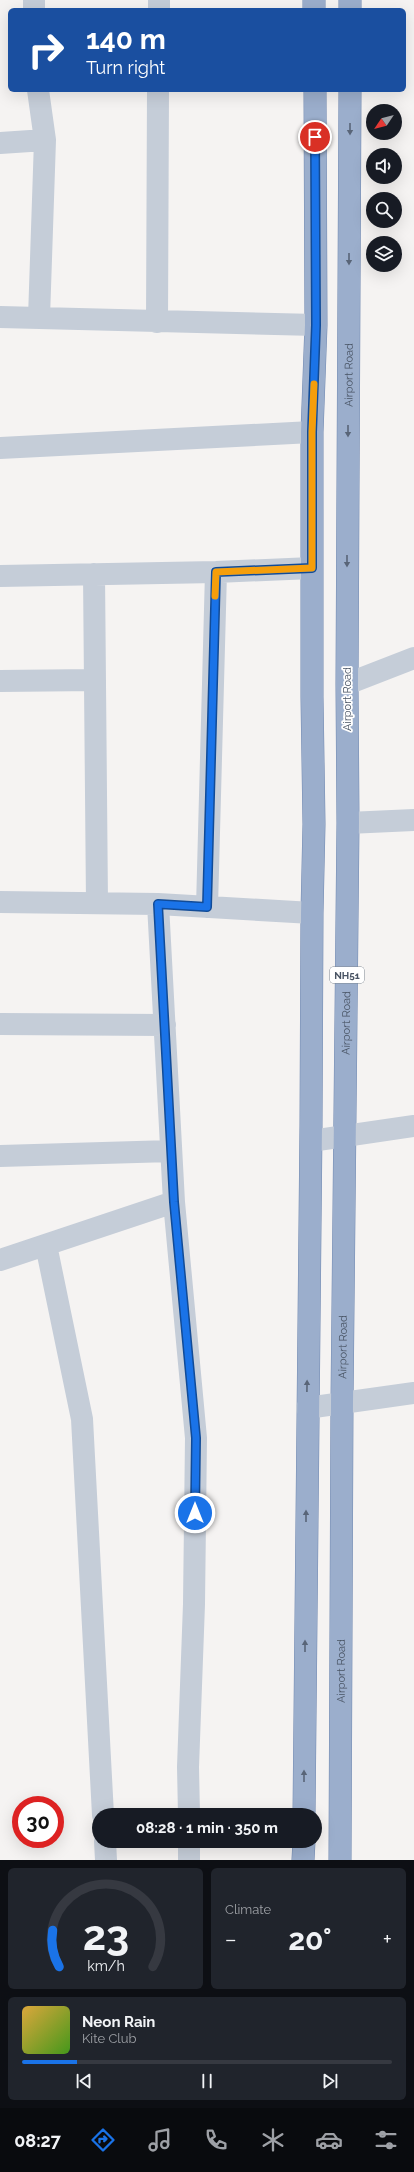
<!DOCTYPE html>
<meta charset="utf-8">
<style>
body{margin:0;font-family:Raleway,sans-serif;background:#20242c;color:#f1f3f6;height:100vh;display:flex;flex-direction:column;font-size:15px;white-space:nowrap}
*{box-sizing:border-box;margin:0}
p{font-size:13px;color:#9ea1a6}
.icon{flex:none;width:22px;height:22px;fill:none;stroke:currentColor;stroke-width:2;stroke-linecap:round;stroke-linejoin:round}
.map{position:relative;height:1860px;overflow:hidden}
.side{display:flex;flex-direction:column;gap:8px;padding:8px;background:#0d0f14;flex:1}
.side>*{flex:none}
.banner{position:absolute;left:8px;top:8px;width:398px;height:84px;border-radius:6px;box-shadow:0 4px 16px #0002;background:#1a4fa0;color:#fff;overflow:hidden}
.needle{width:26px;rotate:235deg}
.fabs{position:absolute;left:366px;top:104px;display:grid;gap:8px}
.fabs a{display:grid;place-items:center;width:36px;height:36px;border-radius:50%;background:#171b24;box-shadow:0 4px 16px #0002;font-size:20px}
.speed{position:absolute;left:12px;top:1796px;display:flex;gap:8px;font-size:20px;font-weight:700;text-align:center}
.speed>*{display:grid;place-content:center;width:52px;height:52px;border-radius:50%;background:#171b24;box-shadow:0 4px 16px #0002;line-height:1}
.speed .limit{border:6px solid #d22;background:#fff;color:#111}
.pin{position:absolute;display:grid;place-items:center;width:34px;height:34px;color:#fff;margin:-17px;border:2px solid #fff;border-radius:50%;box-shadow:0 1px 4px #0007}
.me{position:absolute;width:44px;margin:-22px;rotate:0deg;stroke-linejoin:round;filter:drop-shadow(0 0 3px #0008)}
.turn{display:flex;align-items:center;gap:14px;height:84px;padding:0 12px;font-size:18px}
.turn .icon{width:52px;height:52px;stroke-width:2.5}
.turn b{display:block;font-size:28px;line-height:34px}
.big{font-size:30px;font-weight:700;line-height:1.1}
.side .tile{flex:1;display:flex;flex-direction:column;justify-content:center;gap:6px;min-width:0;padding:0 14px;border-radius:6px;background:#20242c}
.side .dial{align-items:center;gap:0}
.dial svg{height:104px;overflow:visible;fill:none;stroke:#363941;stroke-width:7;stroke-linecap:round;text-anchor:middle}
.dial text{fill:#f1f3f6;stroke:none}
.song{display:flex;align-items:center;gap:12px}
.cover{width:48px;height:48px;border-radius:6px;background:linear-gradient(135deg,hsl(40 70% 55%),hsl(100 70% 35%))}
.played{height:4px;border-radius:2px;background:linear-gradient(90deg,#1a73e8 15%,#363941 15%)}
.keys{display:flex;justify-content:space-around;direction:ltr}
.heat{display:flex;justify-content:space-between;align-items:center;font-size:22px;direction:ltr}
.side .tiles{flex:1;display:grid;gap:8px;grid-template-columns:1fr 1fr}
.tile:last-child{grid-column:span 2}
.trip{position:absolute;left:92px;top:1808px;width:230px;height:40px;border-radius:20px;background:#171b24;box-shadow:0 4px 16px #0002;font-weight:700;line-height:40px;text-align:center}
.dock{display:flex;height:64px;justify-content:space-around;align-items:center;background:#090b0e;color:#9ea1a6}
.dock .icon{width:28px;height:28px}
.dock .selected{color:#1a73e8}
.dock b{font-size:18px;color:#f1f3f6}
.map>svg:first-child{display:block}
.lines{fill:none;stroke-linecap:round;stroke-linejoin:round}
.trunk-casing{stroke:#7189b1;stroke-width:23}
.minor{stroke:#c5cdd8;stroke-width:22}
.trunk{stroke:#9baecc;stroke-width:22}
.oneway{fill:#596578}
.route-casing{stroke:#114b97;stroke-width:10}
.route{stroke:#1a73e8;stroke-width:7}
.slow{stroke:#f59e0b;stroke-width:7}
.labels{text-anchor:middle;stroke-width:3.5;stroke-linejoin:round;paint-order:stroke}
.shield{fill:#fff;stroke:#7f8792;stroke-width:1}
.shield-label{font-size:10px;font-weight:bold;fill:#485363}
.street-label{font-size:11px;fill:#485363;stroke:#fff}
</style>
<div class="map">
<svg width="414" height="1860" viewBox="0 0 414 1860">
<rect width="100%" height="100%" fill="#f5f3f2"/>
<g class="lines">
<g class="trunk-casing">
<g id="trunk">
<path d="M 314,0 L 314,10"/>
<path d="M 350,10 L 350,0"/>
<path d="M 304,1815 L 311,1126 L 312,913 L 314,824 L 312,697 L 312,432 L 316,325 L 315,90"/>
<path d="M 303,1860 L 304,1841"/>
<path id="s1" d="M 340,1860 L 342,1402 L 348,823 L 347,684 L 350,90"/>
</g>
</g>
<path class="minor" d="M 34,0 L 34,10
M 159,10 L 159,0
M 38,90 L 45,140 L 39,318
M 0,143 L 45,140
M 0,317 L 316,325
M 157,322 L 158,90
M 0,448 L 312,432
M 94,574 L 97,903
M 0,576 L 216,572 L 312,568
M 0,681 L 95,680
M 347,684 L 414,658
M 348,823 L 414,820
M 0,902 L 158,904
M 207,907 L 216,572
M 0,1024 L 165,1025
M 311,1141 L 414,1126
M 0,1156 L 171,1151
M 174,1202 L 158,904 L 312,913
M 46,1245 L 82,1419 L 103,1815
M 0,1260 L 174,1202 L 196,1438 L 194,1604 L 188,1767 L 189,1815
M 307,1408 L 414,1393
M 105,1841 L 106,1860
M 189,1841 L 189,1860"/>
<use href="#trunk" class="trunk"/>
</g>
<defs><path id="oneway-solid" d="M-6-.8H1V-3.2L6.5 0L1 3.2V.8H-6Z"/></defs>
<g class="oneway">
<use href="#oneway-solid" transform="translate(350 129) rotate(90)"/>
<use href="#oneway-solid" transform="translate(349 259) rotate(90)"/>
<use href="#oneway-solid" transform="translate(348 431) rotate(90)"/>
<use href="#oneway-solid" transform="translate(347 561) rotate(90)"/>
<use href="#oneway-solid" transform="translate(307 1386) rotate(-89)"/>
<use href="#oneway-solid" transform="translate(306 1516) rotate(-90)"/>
<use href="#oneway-solid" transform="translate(305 1646) rotate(-90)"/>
<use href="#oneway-solid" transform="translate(304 1776) rotate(-90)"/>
</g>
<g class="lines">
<g class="route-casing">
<path id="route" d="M 195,1513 L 196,1438 L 174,1202 L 158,904 L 207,907 L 216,572 L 312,568 L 312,432 L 316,325 L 315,137"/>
</g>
<use href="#route" class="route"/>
<path class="slow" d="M 215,596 L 216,572 L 312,568 L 312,432 L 314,384"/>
</g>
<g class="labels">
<rect class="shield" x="330" y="967" width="34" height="16" rx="3"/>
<g class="shield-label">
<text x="347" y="979">NH51</text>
</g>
<g class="street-label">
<text dy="4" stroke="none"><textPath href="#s1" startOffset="1485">Airport Road</textPath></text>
<text transform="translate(347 699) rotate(-90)" y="4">Airport Road</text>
<text dy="4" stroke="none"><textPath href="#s1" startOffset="837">Airport Road</textPath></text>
<text dy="4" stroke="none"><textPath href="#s1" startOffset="513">Airport Road</textPath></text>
<text dy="4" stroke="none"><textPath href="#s1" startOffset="189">Airport Road</textPath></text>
</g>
</g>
</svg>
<div class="fabs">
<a><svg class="needle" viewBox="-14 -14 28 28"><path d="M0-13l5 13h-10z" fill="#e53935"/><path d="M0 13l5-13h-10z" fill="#9ea1a6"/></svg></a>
<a><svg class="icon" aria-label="sound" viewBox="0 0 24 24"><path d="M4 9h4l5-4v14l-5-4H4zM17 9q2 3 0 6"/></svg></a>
<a><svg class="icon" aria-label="search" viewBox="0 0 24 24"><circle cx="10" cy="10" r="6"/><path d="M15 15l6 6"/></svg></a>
<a><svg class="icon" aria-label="layers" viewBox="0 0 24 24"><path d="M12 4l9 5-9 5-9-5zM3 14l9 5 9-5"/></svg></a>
</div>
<div class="speed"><div class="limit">30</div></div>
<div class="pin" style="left:315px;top:137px;background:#d93025"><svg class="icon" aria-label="arrive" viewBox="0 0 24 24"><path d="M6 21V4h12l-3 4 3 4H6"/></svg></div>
<svg class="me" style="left:195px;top:1513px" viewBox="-20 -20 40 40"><circle r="17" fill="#1a73e8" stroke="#fff" stroke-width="3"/><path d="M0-11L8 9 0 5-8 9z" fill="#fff"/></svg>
<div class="trip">08:28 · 1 min · 350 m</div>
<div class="banner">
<div class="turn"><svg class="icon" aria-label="right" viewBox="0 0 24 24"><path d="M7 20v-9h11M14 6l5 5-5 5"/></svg><div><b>140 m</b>Turn right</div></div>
</div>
</div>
<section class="side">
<div class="tiles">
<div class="tile dial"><svg viewBox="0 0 100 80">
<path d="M14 69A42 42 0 1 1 86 69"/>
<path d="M14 69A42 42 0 0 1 9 41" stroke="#1a73e8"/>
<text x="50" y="56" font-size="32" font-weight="700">23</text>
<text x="50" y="72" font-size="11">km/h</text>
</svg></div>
<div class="tile"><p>Climate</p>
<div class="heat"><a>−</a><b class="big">20°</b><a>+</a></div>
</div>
<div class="tile">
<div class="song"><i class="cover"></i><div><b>Neon Rain</b><p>Kite Club</p></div></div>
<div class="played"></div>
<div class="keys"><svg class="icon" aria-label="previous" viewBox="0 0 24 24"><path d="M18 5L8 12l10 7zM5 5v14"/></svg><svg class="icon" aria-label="pause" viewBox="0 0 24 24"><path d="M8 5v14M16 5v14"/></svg><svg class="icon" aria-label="next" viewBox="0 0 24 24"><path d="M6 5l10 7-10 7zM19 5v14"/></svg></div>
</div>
</div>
</section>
<nav class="dock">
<b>08:27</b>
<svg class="icon selected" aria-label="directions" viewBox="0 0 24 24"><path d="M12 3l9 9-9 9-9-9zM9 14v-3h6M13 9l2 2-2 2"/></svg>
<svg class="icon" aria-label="music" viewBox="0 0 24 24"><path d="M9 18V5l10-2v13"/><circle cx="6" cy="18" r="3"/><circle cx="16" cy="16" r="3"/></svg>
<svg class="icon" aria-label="phone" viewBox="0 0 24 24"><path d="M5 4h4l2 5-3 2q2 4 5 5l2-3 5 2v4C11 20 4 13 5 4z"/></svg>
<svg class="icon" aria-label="climate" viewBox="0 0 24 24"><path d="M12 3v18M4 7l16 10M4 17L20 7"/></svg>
<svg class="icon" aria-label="car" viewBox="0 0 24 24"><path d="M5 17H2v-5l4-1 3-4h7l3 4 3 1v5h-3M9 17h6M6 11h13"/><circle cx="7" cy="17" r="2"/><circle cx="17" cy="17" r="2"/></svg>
<svg class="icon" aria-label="filters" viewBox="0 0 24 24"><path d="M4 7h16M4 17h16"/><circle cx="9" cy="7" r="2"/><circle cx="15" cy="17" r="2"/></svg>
</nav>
